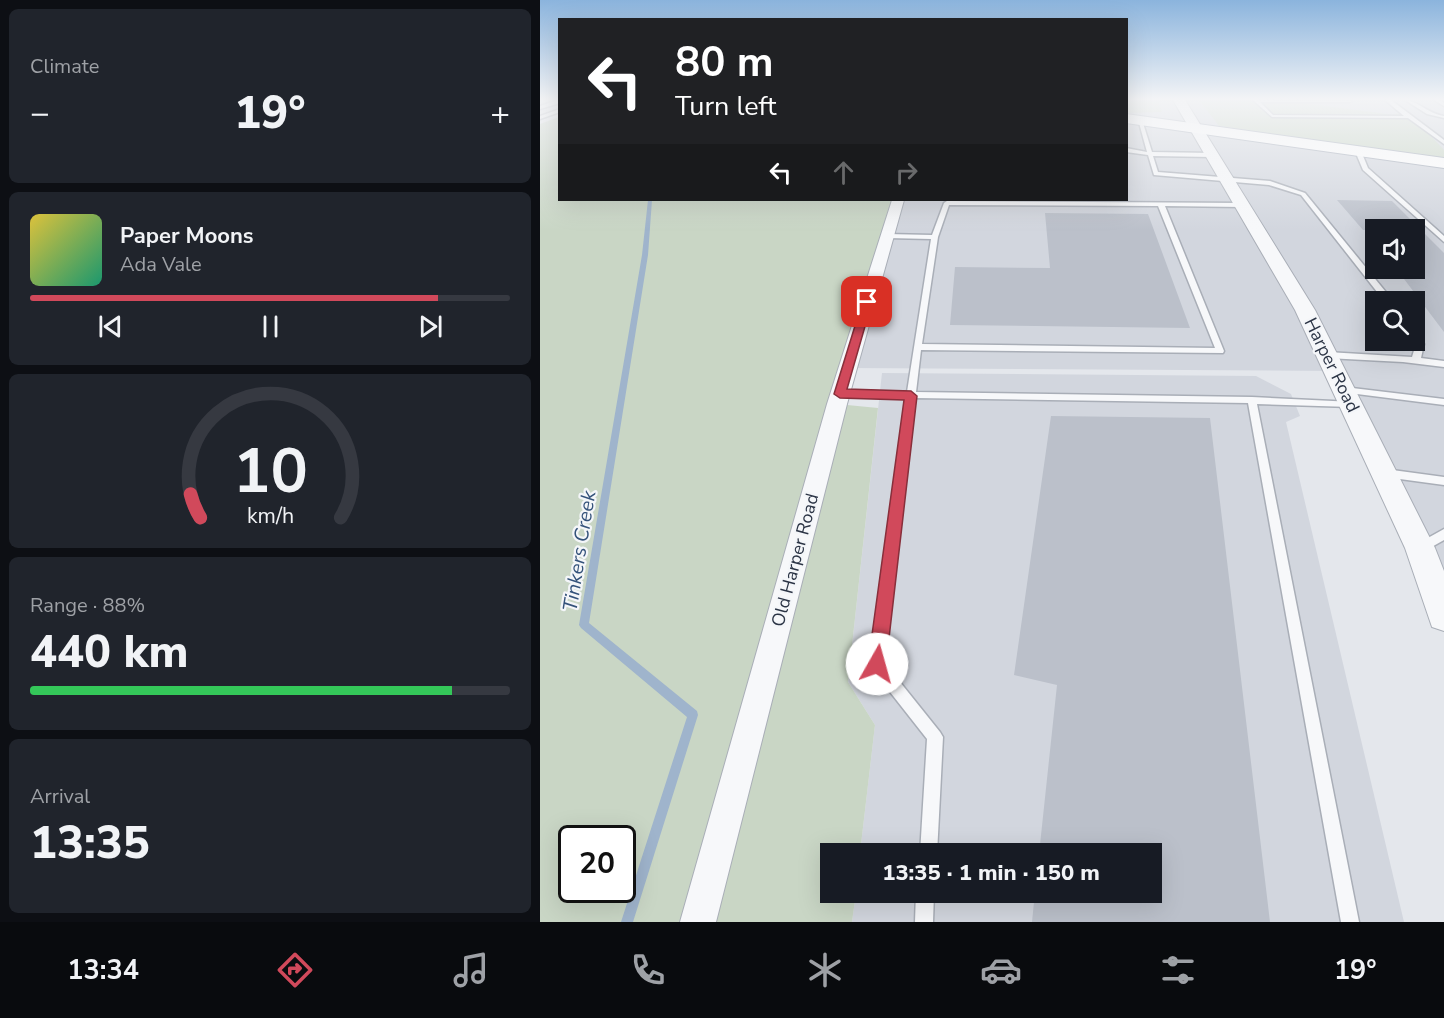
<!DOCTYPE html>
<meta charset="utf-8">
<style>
body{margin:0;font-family:"Nunito Sans",sans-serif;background:#20242c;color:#f1f3f6;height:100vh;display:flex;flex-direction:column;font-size:22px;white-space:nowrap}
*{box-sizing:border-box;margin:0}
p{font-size:20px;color:#9ea1a6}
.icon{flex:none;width:33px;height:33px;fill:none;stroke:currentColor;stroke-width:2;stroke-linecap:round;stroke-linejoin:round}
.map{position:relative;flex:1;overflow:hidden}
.panel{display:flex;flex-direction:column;gap:9px;padding:9px;background:#0d0f14;width:540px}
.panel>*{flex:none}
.banner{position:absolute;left:18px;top:18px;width:570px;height:183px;border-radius:0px;box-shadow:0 6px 24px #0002;background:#202124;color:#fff;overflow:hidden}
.buttons{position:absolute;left:825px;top:219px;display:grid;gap:12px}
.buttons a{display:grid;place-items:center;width:60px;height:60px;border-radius:0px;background:#171b24;box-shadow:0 6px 24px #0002;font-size:30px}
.speed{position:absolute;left:18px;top:825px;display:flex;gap:12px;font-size:30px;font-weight:700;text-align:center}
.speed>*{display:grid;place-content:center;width:78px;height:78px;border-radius:50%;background:#171b24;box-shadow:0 6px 24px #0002;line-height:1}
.speed .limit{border:3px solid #111;border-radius:9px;background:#fff;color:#111}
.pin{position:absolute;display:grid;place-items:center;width:51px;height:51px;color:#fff;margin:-26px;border-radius:12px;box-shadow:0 3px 9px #0006}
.me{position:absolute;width:66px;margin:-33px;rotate:7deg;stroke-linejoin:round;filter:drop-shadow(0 0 4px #0008)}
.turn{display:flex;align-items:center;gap:21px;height:126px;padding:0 18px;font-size:27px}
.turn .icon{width:78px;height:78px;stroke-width:2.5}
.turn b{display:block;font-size:42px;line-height:51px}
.lanes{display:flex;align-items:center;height:57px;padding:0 18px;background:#0003;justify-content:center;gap:30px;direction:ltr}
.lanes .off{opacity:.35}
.big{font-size:45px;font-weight:800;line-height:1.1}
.panel .tile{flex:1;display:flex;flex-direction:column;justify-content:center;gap:9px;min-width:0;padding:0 21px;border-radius:9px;background:#20242c}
.panel .dial{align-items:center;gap:0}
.dial svg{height:156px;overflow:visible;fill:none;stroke:#363941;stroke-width:7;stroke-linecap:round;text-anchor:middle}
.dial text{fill:#f1f3f6;stroke:none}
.song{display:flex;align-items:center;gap:18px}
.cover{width:72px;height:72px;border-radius:9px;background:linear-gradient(135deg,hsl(50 70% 55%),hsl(160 70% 35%))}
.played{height:6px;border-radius:3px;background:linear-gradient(90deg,#d1495b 85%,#363941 85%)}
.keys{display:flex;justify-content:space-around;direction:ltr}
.heat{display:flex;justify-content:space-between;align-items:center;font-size:33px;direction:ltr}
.charge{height:9px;border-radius:4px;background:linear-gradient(90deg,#34c759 88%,#363941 0)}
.trip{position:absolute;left:280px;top:843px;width:342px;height:60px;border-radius:0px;background:#171b24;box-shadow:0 6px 24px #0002;font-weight:800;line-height:60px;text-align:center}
.menu{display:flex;height:96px;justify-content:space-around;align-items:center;background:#090b0e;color:#9ea1a6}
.menu .icon{width:42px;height:42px}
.menu .selected{color:#d1495b}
.menu b{font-size:27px;color:#f1f3f6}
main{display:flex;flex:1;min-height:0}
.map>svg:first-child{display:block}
.built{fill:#d2d6de;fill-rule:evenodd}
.green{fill:#c9d6c5;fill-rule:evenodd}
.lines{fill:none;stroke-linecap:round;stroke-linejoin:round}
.stream{fill:#9fb4cc;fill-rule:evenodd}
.building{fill:#bbc0ca}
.service-casing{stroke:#a9aeb7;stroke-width:3}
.minor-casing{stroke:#a9aeb7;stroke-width:2}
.tertiary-casing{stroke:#a9aeb7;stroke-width:2}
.primary-casing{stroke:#a3abb8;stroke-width:2}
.service{fill:#f7f8fa;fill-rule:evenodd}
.minor{fill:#f7f8fa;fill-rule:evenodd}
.tertiary{fill:#f7f8fa;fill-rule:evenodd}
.primary{fill:#fff;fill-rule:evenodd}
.route{fill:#d1495b;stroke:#882f3b;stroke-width:1.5}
.labels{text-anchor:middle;stroke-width:4.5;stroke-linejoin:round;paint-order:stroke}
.street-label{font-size:18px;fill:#2b3445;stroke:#f4f6f9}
.water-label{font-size:20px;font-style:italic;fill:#34527a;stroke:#f4f6f9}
</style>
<main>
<section class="panel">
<div class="tile"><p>Climate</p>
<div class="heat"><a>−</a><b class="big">19°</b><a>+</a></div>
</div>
<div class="tile">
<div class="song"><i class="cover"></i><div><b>Paper Moons</b><p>Ada Vale</p></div></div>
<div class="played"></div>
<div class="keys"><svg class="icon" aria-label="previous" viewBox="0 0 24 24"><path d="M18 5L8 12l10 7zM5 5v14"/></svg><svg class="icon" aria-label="pause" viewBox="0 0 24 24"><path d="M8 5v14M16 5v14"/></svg><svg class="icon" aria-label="next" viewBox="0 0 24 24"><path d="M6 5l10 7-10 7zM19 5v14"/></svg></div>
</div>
<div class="tile dial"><svg viewBox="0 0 100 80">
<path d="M14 69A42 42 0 1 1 86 69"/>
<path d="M14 69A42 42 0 0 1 9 57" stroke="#d1495b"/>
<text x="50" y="56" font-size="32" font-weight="700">10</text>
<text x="50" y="72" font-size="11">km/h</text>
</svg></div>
<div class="tile"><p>Range · 88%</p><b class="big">440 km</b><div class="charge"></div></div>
<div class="tile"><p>Arrival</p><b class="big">13:35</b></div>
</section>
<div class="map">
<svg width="904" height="922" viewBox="0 0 904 922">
<rect width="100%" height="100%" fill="#e4e7ec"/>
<path class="built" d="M 587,100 L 904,100 L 904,615 L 795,371 L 307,368 L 358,200 L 586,200 ZM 836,230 L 874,230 L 874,268 L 836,268 ZM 836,302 L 874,302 L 874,340 L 836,340 Z
M 342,373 L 716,376 L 751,394 L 760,416 L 746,422 L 864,922 L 312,922 L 316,893 L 612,892 L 612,854 L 320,853 L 335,725 L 308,682 Z"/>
<path class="green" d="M 587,100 L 618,100 L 622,112 L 587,113 Z
M 739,100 L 855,115 L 857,113 C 875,121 891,135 904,150 L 904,159 L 679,126 L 660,101 Z
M 19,117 L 20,200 L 358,200 L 297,404 L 338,408 L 308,682 L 335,725 L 320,853 L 291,854 L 291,892 L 316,893 L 312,922 L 0,922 L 0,124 ZM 32,838 L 82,838 L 82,890 L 32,890 Z"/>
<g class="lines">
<path class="stream" d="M 108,200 L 112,200 L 108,255 L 49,623 L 157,711 L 158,715 L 93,922 L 81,922 L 147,717 L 41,628 L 39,625 L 102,255 Z"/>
</g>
<path class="building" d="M 797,200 L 852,201 L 904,253 L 904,332 L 858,271 L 874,272 L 874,230 L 823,230 Z
M 505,213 L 608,214 L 650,328 L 410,325 L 415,267 L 510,268 Z
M 511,416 L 670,418 L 730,922 L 492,922 L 495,892 L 612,892 L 612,854 L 499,854 L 517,685 L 474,675 Z"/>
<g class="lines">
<g class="service-casing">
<path id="service" d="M 17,100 L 20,100 L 20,103 L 0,109 L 0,106 Z
M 713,100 L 812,101 L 810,102 L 720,102 L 733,115 L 864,116 L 845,100 L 851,100 L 904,140 L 904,144 L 868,118 L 732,117 Z
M 865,100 C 876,100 889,114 904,116 L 904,118 L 887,114 Z
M 894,100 L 900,100 L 904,103 L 904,106 Z
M 20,109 L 20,112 L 0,119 L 0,116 Z
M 598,119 L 602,120 L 612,152 L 672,153 L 675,155 L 672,157 L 613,156 L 618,172 L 730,181 L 765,193 L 854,302 L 845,302 L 761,195 L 729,185 L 614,175 L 608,155 L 586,152 L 586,148 L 607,152 Z
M 818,149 L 821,151 L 828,168 L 904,236 L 904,242 L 823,170 L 815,151 Z
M 407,201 L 702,203 L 705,205 L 702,207 L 625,206 L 684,351 L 683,353 L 381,350 L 376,392 L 712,397 L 814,402 L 816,404 L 811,407 L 717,404 L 819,922 L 801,922 L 708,403 L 375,398 L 344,662 L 400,732 L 403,737 L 397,854 L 380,854 L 387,739 L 332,669 L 330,664 L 366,398 L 300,397 L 295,394 L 300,391 L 367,392 L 391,239 L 347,238 L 344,236 L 347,234 L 392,235 L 404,203 ZM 409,205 L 618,206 L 675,348 L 382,344 L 398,237 Z
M 874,333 L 877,334 L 884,344 L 881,358 L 904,361 L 904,367 L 863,362 L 787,358 L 783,355 L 787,352 L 872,357 L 876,344 L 873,340 L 874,340 Z
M 804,387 L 904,399 L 904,405 L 801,392 L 799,390 L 801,388 Z
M 845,469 L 904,477 L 904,485 L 845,477 L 841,476 L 840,473 L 841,470 Z
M 904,529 L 904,540 L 881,553 L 877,552 L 875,548 L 877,544 Z
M 376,892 L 394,892 L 393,922 L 375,922 Z"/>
</g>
<g class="minor-casing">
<path id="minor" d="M 352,200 L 364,200 L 307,404 L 176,922 L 140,922 L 287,404 Z"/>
</g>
<g class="tertiary-casing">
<path id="tertiary" d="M 633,100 L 645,100 L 775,310 L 895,548 L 904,571 L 904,631 L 892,627 L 865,548 L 755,310 Z"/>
</g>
<g class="primary-casing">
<path id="primary" d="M 586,114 L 904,158 L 904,168 L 586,123 Z"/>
</g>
<use href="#service" class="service"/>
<use href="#minor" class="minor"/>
<use href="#tertiary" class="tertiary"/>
<use href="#primary" class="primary"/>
</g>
<linearGradient id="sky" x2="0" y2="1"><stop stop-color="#8bb4dd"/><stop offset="0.43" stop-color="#f3f4f6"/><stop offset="1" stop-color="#f3f4f6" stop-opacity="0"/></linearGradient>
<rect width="904" height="230" fill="url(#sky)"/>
<path class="route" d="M 323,300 L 332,302 L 307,389 L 371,391 L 377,396 L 346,664 L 344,670 L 337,673 L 331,670 L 328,664 L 364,400 L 300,398 L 294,394 Z"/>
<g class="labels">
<g class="street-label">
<text transform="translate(792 365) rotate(64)" y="6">Harper Road</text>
<text transform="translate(255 560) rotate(-75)" y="6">Old Harper Road</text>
</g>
<g class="water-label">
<text transform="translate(39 551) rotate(-81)" y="7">Tinkers Creek</text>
</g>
</g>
</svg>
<div class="buttons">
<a><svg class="icon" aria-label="sound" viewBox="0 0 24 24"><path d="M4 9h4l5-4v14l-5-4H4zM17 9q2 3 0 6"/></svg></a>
<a><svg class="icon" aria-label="search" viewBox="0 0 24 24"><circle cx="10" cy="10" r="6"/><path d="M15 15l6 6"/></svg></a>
</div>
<div class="speed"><div class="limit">20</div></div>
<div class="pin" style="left:327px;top:302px;background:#d93025"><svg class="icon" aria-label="arrive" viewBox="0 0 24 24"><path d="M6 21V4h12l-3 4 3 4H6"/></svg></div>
<svg class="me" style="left:337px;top:664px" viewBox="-20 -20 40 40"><circle r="19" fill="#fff"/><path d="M0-13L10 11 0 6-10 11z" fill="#d1495b"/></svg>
<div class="trip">13:35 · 1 min · 150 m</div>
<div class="banner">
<div class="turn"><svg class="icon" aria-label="left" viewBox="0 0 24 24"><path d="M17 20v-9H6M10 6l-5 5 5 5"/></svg><div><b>80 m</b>Turn left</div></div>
<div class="lanes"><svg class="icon" aria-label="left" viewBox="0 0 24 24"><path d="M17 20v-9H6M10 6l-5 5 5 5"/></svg><svg class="icon off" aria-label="ahead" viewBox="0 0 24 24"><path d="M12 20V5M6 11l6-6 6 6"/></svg><svg class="icon off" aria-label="right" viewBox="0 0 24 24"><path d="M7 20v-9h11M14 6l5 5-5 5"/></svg></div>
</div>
</div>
</main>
<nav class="menu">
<b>13:34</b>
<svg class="icon selected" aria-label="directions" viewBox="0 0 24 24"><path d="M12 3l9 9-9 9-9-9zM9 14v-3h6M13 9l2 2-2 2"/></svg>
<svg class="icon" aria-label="music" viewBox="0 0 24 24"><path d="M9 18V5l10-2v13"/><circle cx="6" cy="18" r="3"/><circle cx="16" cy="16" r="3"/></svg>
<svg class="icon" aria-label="phone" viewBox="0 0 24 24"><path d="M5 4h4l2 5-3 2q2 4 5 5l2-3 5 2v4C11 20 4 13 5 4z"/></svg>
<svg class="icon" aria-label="climate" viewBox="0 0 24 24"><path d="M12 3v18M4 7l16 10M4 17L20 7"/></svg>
<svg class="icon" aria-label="car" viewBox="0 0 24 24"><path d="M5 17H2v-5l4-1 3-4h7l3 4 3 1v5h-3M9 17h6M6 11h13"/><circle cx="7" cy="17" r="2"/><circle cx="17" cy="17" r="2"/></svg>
<svg class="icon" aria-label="filters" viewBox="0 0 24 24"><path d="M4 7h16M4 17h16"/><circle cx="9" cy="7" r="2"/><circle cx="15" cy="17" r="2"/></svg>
<b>19°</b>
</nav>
